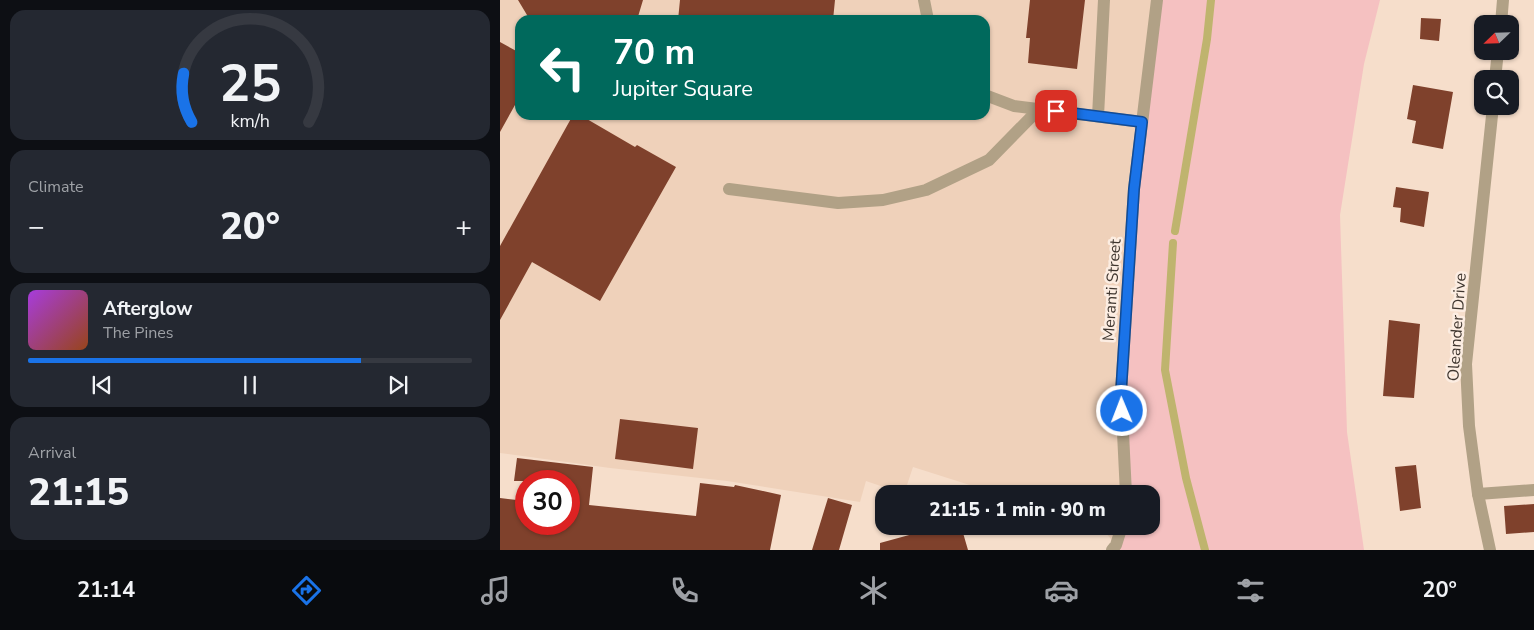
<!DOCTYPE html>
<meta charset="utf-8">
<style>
body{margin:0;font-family:"Nunito Sans",sans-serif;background:#242831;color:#f1f3f6;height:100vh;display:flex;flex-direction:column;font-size:19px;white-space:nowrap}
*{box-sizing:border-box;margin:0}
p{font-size:16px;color:#9ea1a6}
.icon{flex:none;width:28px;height:28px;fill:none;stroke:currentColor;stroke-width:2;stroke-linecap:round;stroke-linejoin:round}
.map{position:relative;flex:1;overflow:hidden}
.panel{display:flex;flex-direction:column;gap:10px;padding:10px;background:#0d0f14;width:500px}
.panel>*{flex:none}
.guide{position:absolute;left:15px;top:15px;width:475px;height:105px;border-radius:15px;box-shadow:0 1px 4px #0004;background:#00695c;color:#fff;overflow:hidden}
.needle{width:32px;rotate:247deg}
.controls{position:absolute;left:974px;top:15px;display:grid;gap:10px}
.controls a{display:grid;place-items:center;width:45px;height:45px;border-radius:10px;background:#171b24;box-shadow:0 1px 4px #0004;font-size:25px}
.speed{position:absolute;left:15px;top:470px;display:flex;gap:10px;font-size:25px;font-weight:700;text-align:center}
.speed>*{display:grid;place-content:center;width:65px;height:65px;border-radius:50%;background:#171b24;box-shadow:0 1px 4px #0004;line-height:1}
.speed .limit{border:8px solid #d22;background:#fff;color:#111}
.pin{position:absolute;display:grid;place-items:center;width:42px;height:42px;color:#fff;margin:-21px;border-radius:10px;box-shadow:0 2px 8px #0006}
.me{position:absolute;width:55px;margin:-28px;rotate:359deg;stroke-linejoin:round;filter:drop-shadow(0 0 4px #0008)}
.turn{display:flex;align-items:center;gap:18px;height:105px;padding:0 15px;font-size:22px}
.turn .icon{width:65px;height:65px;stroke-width:2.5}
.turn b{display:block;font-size:35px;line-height:42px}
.big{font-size:38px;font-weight:800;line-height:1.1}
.panel .widget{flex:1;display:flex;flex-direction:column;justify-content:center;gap:8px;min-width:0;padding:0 18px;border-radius:15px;background:#242831}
.panel .dial{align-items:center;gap:0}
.dial svg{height:130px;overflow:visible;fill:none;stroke:#363941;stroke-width:7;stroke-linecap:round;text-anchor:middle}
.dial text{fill:#f1f3f6;stroke:none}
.song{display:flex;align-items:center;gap:15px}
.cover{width:60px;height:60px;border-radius:8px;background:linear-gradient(135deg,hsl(280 70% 55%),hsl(20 70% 35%))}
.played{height:5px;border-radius:2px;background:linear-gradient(90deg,#1a73e8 75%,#363941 75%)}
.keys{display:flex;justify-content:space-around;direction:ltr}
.heat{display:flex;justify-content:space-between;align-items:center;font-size:28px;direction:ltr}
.trip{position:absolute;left:375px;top:485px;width:285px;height:50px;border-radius:15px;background:#171b24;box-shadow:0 1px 4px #0004;font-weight:800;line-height:50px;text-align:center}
.menu{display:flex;height:80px;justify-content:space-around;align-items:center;background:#090b0e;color:#9ea1a6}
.menu .icon{width:35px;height:35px}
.menu .current{color:#1a73e8}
.menu b{font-size:22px;color:#f1f3f6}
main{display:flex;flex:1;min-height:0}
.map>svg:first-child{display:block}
.built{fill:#efd1ba;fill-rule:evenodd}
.green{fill:#f5c1c1}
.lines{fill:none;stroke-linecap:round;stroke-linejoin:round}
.stream{stroke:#bfb46e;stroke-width:8}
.building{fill:#7f412c}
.service{stroke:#b1a186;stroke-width:12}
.minor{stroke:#b1a186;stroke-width:12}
.route-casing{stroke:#114b97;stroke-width:12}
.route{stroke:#1a73e8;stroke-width:9}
.labels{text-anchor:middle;stroke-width:5;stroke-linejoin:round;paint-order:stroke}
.street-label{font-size:16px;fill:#3f362f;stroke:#fcede2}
</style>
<main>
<section class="panel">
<div class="widget dial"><svg viewBox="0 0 100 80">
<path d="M14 69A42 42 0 1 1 86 69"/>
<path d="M14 69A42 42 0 0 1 9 39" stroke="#1a73e8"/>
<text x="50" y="56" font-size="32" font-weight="700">25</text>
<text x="50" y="72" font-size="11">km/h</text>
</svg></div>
<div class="widget"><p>Climate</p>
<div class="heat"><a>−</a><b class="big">20°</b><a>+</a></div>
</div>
<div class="widget">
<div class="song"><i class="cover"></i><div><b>Afterglow</b><p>The Pines</p></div></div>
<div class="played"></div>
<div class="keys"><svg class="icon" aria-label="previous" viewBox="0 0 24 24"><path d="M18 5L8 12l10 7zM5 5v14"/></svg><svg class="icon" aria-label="pause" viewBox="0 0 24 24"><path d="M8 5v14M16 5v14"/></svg><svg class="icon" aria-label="next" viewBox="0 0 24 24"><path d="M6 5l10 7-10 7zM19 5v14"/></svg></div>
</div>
<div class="widget"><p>Arrival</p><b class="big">21:15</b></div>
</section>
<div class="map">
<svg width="1034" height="550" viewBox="0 0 1034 550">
<rect width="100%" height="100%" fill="#f6decb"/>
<path class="built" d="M 0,0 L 656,0 L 625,494 L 498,494 L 413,467 L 404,494 L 366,481 L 360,502 L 227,481 L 110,468 L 0,453 ZM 20,20 L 485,20 L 485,115 L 20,115 Z
M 600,526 L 621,526 L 616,545 Z"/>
<path class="green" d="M 656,0 L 880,0 L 864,64 L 840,215 L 847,432 L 864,550 L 619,550 L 621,526 L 651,526 L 651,494 L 625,494 L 620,392 Z"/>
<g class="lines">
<path class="stream" d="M 675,231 L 707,39 L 711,0
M 673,243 L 665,370 L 686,478 L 705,550"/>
</g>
<path class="building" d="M 18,0 L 143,0 L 137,20 L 30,20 Z
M 180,0 L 335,0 L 333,20 L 178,20 Z
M 530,0 L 585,0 L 577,69 L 528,63 L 530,38 L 526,38 Z
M 921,18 L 941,19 L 939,41 L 920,39 Z
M 0,42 L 20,53 L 20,96 L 0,132 Z
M 913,85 L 953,92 L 943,149 L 912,143 L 916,121 L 907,119 Z
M 73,115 L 80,115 L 135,147 L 137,145 L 176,167 L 100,301 L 32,262 L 0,320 L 0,246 Z
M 896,187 L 929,192 L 924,227 L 900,222 L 901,208 L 893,207 Z
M 889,320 L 920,324 L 914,398 L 883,396 Z
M 120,419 L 198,428 L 193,469 L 115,459 Z
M 17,458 L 93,467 L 89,505 L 196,516 L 200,483 L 234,487 L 235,485 L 281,495 L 270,550 L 0,550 L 0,498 L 26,501 L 26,524 L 69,524 L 69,481 L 14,481 Z
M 916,465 L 921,508 L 900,511 L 895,467 Z
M 328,498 L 352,505 L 339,550 L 312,550 Z
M 1034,504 L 1034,532 L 1006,534 L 1004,506 Z
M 442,526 L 461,526 L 468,550 L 380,550 L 380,543 Z"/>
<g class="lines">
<path class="service" d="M 598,116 L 604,0
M 229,189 L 338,203 L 383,200 L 426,190 L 489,160 L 539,109
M 978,494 L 1034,490"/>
<path class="minor" d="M 424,0 L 428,20
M 1001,24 L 1003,0
M 995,79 L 998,51
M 485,95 L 514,106 L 642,122
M 626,494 L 621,392 L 634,189 L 657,0
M 612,550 L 616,545 L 622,526
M 990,550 L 978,494 L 969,426 L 966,364 L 993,106"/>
</g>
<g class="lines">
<g class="route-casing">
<path id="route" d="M 556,111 L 642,122 L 634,189 L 621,392 L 622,411"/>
</g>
<use href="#route" class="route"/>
</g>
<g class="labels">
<g class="street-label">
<text transform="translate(611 290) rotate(-86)" y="6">Meranti Street</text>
<text transform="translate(956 327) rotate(-86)" y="6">Oleander Drive</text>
</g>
</g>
</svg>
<div class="controls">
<a><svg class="needle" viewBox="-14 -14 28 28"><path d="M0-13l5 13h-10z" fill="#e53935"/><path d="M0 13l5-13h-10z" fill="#9ea1a6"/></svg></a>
<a><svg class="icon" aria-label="search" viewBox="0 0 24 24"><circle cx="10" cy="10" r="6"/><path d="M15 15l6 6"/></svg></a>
</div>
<div class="speed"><div class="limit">30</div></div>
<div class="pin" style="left:556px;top:111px;background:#d93025"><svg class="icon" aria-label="arrive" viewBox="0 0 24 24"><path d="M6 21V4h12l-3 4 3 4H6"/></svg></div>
<svg class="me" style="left:622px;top:411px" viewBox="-20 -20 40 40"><circle r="17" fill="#1a73e8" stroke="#fff" stroke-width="3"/><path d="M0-11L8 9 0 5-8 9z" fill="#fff"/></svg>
<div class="trip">21:15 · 1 min · 90 m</div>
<div class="guide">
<div class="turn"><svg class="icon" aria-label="left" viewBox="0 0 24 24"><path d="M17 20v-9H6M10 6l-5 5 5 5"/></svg><div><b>70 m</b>Jupiter Square</div></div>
</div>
</div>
</main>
<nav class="menu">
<b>21:14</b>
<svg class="icon current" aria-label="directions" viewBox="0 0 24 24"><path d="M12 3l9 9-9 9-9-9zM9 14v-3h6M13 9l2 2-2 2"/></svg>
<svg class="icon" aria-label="music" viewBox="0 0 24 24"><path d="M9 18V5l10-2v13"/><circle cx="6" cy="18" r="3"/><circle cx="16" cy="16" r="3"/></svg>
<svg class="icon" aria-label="phone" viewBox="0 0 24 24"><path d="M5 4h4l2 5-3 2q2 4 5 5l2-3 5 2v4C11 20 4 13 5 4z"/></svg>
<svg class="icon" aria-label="climate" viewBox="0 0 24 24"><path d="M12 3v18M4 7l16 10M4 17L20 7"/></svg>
<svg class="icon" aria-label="car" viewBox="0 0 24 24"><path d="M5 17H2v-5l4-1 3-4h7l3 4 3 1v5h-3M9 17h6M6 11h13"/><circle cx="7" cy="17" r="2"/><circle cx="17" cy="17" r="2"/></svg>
<svg class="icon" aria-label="filters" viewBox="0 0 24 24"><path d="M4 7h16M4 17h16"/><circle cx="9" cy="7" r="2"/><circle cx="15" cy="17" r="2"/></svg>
<b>20°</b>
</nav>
